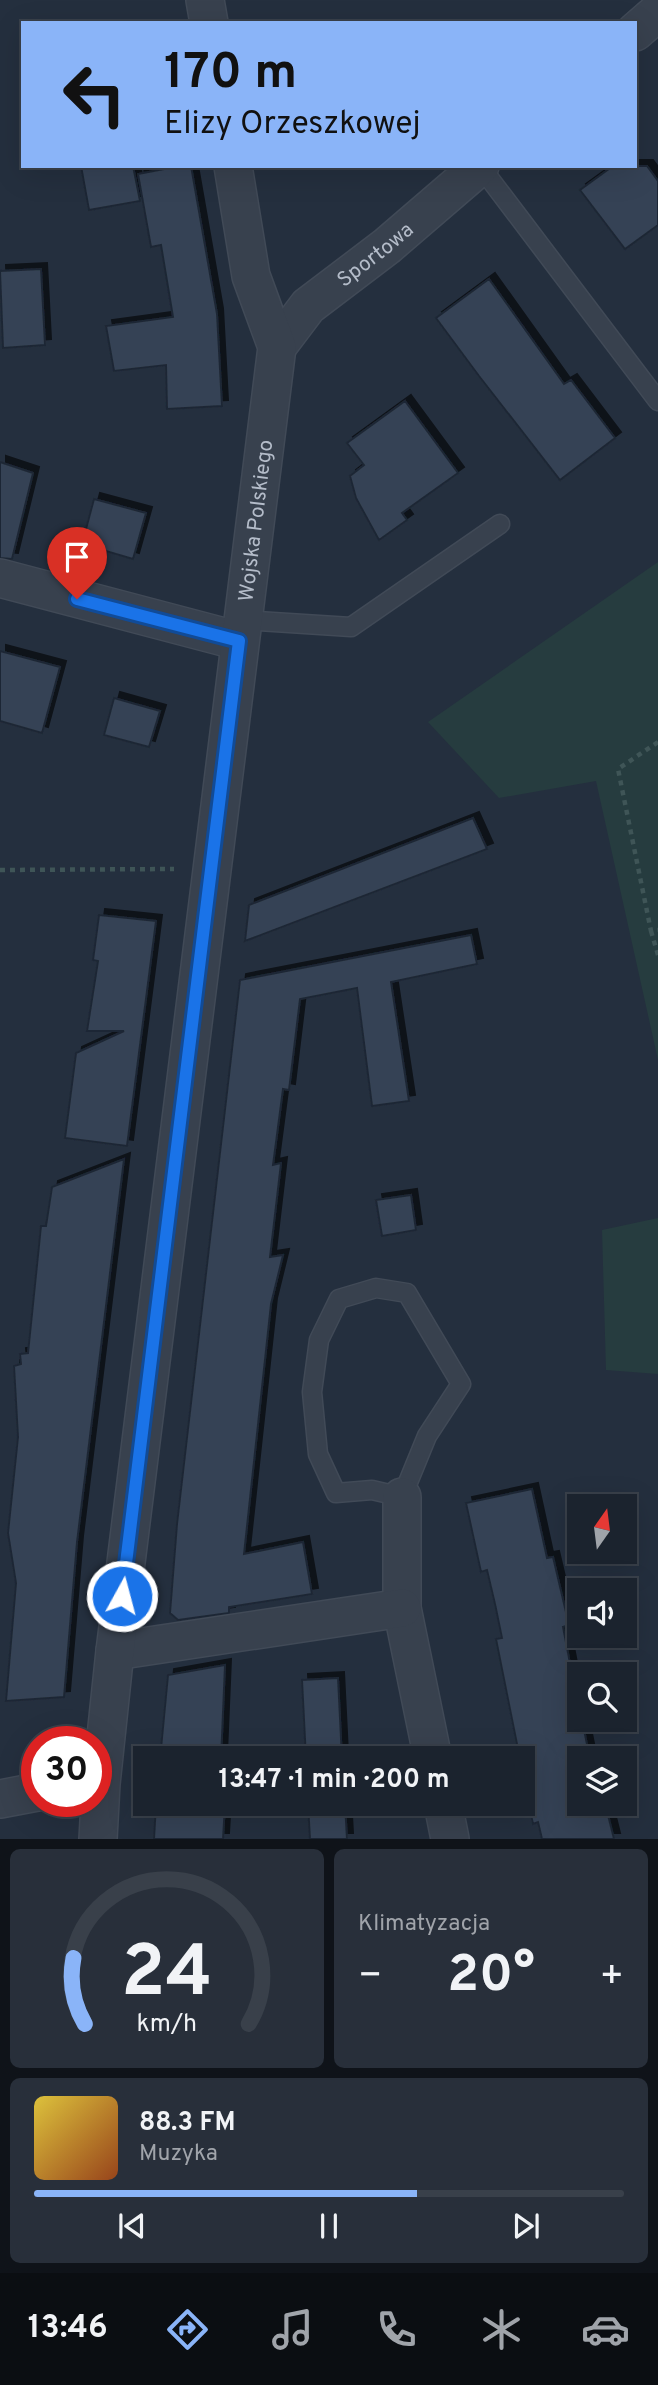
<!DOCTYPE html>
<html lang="pl">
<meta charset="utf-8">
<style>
body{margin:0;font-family:Overpass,sans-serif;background:#282f3a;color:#f1f3f6;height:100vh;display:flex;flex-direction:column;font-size:26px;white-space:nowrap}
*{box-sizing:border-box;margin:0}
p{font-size:23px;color:#a0a4aa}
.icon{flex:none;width:38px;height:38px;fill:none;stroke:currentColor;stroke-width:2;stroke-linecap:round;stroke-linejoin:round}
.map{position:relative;height:1839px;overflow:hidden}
.sheet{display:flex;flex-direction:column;gap:10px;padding:10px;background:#0f1319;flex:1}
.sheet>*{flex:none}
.top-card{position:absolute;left:21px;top:21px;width:616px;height:147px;border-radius:0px;box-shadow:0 7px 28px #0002,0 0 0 2px #39404a;background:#8ab4f8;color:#111;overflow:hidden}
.needle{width:46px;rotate:14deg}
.controls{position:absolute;left:567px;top:1494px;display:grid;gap:14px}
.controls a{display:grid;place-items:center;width:70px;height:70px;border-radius:0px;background:#1b232e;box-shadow:0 7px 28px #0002,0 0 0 2px #39404a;font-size:35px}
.speed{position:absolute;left:21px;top:1726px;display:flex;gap:14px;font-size:35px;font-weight:700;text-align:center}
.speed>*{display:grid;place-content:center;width:91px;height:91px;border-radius:50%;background:#1b232e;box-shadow:0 7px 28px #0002,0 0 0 2px #39404a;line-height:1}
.speed .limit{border:10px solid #d22;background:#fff;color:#111}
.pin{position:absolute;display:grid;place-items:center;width:60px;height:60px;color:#fff;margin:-72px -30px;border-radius:50% 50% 50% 0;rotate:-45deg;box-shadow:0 0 7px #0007}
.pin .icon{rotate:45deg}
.me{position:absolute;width:77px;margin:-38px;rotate:7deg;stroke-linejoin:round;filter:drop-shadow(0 0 5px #0008)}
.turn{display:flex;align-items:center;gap:24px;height:147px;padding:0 28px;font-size:32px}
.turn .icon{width:91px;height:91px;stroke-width:2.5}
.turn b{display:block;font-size:49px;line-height:60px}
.big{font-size:52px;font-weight:700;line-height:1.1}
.sheet .widget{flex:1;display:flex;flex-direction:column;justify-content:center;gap:10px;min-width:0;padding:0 24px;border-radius:10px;background:#282f3a}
.sheet .dial{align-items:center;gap:0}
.dial svg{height:182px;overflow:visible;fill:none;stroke:#39404a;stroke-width:7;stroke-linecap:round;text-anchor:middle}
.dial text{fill:#f1f3f6;stroke:none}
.song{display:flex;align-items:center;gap:21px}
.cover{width:84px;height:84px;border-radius:10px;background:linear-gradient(135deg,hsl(50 70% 55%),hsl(20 70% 35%))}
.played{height:7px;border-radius:4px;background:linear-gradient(90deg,#8ab4f8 65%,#39404a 65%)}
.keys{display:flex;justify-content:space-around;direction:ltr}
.heat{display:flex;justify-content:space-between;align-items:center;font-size:38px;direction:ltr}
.sheet .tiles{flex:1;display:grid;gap:10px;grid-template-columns:1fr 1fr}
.widget:last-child{grid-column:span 2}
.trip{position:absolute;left:133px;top:1746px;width:402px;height:70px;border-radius:0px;background:#1b232e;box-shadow:0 7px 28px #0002,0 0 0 2px #39404a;font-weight:700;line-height:70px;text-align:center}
.tab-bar{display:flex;height:112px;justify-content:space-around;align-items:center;background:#0b0e12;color:#a0a4aa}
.tab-bar .icon{width:49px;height:49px}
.tab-bar .active{color:#8ab4f8}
.tab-bar b{font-size:32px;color:#f1f3f6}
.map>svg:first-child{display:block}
.green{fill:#263c3f}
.building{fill:#364354;stroke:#1f2835;stroke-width:2;filter:url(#shadow)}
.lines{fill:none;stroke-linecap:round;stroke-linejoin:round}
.lane-casing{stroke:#414a57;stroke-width:21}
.street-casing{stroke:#414a57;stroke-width:40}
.path{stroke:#3f5557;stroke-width:4.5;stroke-dasharray:5 5;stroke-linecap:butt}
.lane{stroke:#38414e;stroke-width:18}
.street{stroke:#38414e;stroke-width:37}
.route-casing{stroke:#114b97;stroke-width:18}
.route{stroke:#1a73e8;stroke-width:12}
.labels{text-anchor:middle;stroke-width:7;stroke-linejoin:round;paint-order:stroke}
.street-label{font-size:21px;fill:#b4bcc9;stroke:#1d2633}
</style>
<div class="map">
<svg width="658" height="1839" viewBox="0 0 658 1839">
<defs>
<filter id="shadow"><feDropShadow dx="6" dy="-6" stdDeviation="0" flood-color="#0009"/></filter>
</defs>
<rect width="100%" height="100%" fill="#242f3e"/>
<path class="green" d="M 658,562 L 658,1060 L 596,781 L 499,798 L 428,722 Z
M 658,1218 L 658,1374 L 606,1370 L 602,1230 Z"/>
<path class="building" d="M 81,166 L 133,166 L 140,201 L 89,210 Z
M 180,166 L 191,166 L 217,314 L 222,406 L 167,409 L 166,365 L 114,371 L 106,326 L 173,317 L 161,245 L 151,247 L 138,174 Z
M 613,166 L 647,166 L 658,181 L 658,225 L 625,249 L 580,190 Z
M 41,269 L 45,345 L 3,348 L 0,271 Z
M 489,279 L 564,384 L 571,380 L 615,438 L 560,480 L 479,376 L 436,318 Z
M 405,401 L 458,473 L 402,513 L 407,520 L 379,540 L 356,498 L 350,476 L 364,465 L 347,443 Z
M 0,462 L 33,473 L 12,559 L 0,558 Z
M 94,499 L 146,513 L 133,559 L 82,544 Z
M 0,651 L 60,667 L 42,733 L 0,721 Z
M 114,698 L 160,711 L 149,747 L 104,735 Z
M 473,818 L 487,849 L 245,941 L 249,905 Z
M 99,915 L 156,921 L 127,1146 L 65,1138 L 76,1053 L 124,1031 L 87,1031 L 98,961 L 93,960 Z
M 471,935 L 477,964 L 391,982 L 409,1101 L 372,1106 L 357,988 L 300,999 L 289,1090 L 283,1089 L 273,1165 L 281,1163 L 270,1257 L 283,1255 L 271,1304 L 244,1554 L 303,1542 L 312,1594 L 229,1607 L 229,1613 L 178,1620 L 170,1613 L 177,1524 L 240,980 Z
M 124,1159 L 77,1542 L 64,1697 L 6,1701 L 16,1583 L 8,1533 L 18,1437 L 14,1366 L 21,1364 L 20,1354 L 28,1353 L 41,1226 L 46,1226 L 52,1187 Z
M 411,1195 L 416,1230 L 382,1236 L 376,1200 Z
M 532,1489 L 547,1558 L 553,1557 L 569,1625 L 563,1627 L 579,1710 L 579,1720 L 582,1720 L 590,1759 L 579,1759 L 579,1804 L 600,1804 L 601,1808 L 606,1807 L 614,1839 L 542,1839 L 538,1822 L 533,1824 L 523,1777 L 523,1759 L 520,1759 L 496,1639 L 502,1638 L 495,1604 L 487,1570 L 481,1572 L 466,1503 Z
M 225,1665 L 221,1759 L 160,1759 L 168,1675 Z
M 338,1678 L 342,1759 L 306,1759 L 302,1680 Z
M 156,1804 L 225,1804 L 223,1839 L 154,1839 Z
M 308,1804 L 345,1804 L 347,1839 L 310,1839 Z"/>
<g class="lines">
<g class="lane-casing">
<path id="lane" d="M 480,166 L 658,401
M 242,620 L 351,627 L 500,524
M 376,1288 L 407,1293 L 461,1384 L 427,1436 L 402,1497 L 372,1490 L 336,1493 L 318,1454 L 312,1392 L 319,1340 L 339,1299 Z"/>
</g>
<g class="street-casing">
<g id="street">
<path d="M 205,0 L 209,23"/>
<path d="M 635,32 L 658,12"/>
<path id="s1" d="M 277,347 L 308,306 L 387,246 L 480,166"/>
<path d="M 0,578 L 239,641"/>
<path d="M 402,1497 L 402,1608 L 433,1759"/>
<path d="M 115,1651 L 402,1608"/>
<path d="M 0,1799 L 37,1792"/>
<path d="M 443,1804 L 450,1839"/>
<path id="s2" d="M 98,1839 L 101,1784 L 115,1651 L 277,347 L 251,276 L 233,166"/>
</g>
</g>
<path class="path" d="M 658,742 L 618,769 L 651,931 L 658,930
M 0,870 L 174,869
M 651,931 L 658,955"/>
<use href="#lane" class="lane"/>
<use href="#street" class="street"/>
</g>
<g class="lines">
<g class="route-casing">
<path id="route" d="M 77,599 L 239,641 L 122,1596"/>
</g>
<use href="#route" class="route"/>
</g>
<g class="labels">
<g class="street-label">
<text dy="7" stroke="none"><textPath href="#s1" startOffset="136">Sportowa</textPath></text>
<text dy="7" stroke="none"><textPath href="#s2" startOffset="1328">Wojska Polskiego</textPath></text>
</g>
</g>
</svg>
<div class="controls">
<a><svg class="needle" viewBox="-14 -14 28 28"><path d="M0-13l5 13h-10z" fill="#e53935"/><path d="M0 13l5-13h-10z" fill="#a0a4aa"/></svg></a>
<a><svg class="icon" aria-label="sound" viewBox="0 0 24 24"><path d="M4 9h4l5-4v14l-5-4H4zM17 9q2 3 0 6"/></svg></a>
<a><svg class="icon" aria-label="search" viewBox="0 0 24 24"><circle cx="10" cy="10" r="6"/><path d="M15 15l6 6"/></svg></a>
<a><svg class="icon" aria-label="layers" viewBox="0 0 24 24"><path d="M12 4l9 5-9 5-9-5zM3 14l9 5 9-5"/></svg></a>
</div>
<div class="speed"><div class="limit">30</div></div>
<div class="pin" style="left:77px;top:599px;background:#d93025"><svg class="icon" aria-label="arrive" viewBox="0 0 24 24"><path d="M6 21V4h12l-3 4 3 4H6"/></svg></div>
<svg class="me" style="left:122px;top:1596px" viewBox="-20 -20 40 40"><circle r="17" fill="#1a73e8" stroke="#fff" stroke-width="3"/><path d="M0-11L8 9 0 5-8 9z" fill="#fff"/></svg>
<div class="trip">13:47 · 1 min · 200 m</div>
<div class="top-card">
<div class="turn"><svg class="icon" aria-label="left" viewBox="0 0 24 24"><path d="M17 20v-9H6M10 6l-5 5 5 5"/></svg><div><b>170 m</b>Elizy Orzeszkowej</div></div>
</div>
</div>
<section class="sheet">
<div class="tiles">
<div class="widget dial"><svg viewBox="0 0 100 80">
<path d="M14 69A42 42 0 1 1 86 69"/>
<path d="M14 69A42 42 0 0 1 9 40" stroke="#8ab4f8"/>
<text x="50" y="56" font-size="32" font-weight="700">24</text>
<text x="50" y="72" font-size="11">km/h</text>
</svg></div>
<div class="widget"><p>Klimatyzacja</p>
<div class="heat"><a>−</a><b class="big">20°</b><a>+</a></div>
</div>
<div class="widget">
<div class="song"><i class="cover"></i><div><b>88.3 FM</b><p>Muzyka</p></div></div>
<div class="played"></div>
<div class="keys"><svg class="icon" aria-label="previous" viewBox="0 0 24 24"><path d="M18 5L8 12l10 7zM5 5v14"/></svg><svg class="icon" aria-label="pause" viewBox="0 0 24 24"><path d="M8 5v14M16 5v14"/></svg><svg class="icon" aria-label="next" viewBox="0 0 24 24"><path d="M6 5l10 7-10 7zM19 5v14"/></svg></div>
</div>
</div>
</section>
<nav class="tab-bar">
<b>13:46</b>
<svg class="icon active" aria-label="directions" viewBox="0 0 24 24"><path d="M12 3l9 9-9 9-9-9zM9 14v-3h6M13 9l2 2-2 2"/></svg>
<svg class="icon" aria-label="music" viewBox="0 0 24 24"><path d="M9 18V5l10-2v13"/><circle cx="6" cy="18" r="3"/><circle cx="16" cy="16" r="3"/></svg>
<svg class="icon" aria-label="phone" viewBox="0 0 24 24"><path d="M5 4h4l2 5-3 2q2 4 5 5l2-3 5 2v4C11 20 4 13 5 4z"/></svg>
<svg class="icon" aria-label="climate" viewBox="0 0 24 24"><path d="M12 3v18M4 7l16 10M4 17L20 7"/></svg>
<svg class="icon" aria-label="car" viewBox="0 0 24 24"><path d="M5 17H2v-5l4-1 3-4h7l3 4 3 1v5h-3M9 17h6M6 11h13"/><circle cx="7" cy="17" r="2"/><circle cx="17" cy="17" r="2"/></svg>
</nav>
